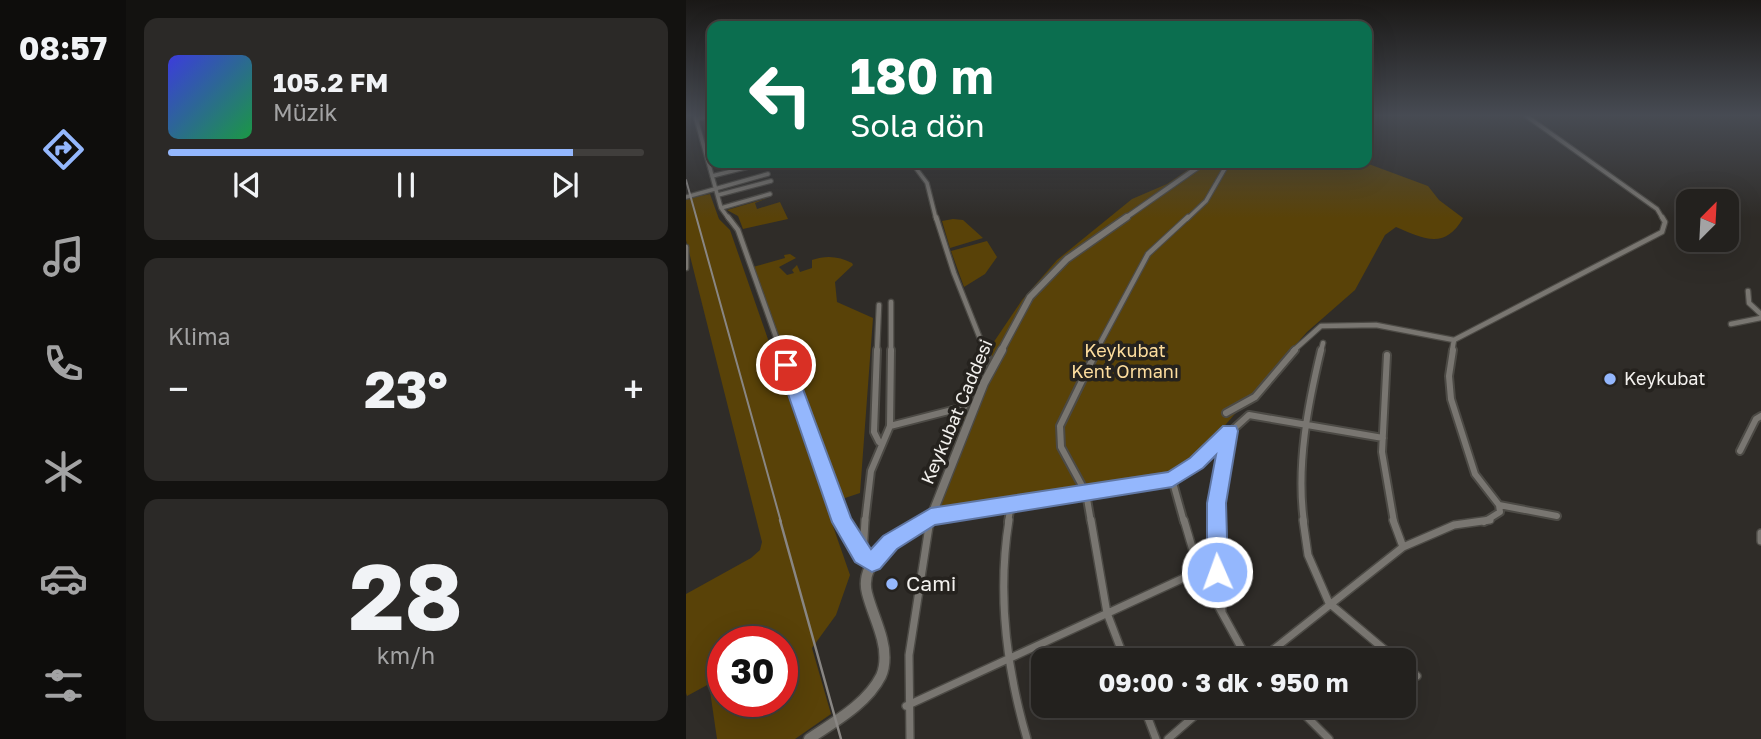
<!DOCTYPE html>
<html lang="tr">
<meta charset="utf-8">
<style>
body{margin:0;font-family:"Golos Text",sans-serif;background:#2b2927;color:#f1f3f6;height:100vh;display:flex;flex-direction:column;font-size:26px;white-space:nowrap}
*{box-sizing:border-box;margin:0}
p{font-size:23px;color:#a3a3a4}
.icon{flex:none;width:38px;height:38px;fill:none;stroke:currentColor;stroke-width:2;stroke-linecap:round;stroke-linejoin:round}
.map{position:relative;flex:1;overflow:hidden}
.panel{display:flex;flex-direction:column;gap:18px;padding:18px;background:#131210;width:560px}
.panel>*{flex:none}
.top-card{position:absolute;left:21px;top:21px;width:665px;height:147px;border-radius:14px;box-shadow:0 7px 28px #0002,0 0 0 2px #403e3c;background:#0b6e4f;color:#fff;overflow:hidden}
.needle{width:46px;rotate:24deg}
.fabs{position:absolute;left:990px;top:189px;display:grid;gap:14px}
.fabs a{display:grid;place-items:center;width:63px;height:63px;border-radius:14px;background:#23211e;box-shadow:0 7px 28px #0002,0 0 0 2px #403e3c;font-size:35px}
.speed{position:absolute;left:21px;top:626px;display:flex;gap:14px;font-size:35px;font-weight:700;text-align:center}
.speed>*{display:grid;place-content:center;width:91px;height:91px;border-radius:50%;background:#23211e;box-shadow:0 7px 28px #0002,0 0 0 2px #403e3c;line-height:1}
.speed .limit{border:10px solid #d22;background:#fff;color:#111}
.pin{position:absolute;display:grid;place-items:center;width:60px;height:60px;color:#fff;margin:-30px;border:4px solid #fff;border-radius:50%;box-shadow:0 2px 7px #0007}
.me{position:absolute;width:77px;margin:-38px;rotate:358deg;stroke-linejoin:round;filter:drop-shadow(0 0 5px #0008)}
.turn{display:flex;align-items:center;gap:24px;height:147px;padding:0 28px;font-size:32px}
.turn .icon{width:91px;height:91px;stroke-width:2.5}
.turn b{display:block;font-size:49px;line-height:60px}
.big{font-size:52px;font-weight:700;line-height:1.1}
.panel .widget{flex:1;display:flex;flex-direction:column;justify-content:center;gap:10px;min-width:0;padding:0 24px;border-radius:14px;background:#2b2927}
.panel .dial{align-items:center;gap:0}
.dial b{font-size:91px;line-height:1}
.song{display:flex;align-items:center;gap:21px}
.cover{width:84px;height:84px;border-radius:10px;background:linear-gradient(135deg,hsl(240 70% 55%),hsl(140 70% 35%))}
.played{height:7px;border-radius:4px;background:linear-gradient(90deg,#94b7fd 85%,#403e3c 85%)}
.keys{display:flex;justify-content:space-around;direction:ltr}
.heat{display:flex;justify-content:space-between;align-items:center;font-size:38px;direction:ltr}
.trip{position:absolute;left:345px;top:648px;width:385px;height:70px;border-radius:14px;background:#23211e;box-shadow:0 7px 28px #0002,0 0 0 2px #403e3c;font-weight:700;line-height:70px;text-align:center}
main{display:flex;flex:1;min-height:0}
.tabs{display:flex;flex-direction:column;width:126px;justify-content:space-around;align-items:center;background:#0e0d0c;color:#a3a3a4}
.tabs .icon{width:49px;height:49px}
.tabs .current{color:#94b7fd}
.tabs b{font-size:32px;color:#f1f3f6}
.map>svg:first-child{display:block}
.green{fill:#594208;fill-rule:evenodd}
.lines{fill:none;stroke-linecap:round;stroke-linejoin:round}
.street-far3-casing{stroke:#4c4a45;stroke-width:6}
.street-far2-casing{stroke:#4c4a45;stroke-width:7}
.street-far1-casing{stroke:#4c4a45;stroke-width:10}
.street-casing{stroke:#4c4a45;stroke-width:10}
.secondary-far3-casing{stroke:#4c4a45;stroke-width:7}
.secondary-far2-casing{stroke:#4c4a45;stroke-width:9}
.secondary-far1-casing{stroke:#4c4a45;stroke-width:11}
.secondary-casing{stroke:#4c4a45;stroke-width:13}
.street-far3{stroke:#797671;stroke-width:3.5}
.street-far2{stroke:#797671;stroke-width:4.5}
.street-far1{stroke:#797671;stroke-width:6}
.street{stroke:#797671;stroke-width:7}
.secondary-far3{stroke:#797671;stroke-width:4.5}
.secondary-far2{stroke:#797671;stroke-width:6}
.secondary-far1{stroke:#797671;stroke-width:8}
.secondary{stroke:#797671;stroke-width:10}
.rail-far1{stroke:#898683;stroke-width:2}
.rail{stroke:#898683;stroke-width:2.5}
.route{fill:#94b7fd;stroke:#6077a4;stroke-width:2}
.poi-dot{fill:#94b7fd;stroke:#25221e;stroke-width:2.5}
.labels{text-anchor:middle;stroke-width:7;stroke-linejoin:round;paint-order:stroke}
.park-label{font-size:18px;fill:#fddd9e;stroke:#25221e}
.poi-label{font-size:18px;fill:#f3f1ee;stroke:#25221e;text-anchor:start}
.street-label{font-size:18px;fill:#f3f1ee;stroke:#25221e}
.near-poi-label{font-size:21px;fill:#f3f1ee;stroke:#25221e;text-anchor:start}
</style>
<main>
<nav class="tabs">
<b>08:57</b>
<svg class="icon current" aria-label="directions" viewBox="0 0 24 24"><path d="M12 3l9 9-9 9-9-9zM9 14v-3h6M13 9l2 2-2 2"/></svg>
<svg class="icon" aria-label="music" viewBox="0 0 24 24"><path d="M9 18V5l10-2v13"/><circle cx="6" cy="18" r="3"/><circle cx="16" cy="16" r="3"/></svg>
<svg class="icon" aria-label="phone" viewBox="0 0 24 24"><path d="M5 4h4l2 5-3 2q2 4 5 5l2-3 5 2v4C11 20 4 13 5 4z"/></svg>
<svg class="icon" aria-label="climate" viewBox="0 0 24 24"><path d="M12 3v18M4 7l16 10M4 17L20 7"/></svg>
<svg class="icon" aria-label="car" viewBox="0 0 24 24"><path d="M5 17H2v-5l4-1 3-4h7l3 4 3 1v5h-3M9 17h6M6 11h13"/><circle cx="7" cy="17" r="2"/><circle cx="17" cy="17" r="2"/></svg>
<svg class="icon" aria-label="filters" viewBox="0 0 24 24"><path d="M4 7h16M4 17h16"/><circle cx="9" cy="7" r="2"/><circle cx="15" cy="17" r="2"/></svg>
</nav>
<section class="panel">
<div class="widget">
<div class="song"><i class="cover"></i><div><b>105.2 FM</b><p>Müzik</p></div></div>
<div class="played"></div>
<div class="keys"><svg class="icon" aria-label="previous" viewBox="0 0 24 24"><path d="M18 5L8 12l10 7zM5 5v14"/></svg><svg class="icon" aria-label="pause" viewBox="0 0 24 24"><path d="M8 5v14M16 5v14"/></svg><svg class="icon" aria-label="next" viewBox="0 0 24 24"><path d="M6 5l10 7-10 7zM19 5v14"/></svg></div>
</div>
<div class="widget"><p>Klima</p>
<div class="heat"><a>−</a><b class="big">23°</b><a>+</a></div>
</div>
<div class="widget dial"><b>28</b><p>km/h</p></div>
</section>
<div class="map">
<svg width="1075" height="739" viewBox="0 0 1075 739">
<rect width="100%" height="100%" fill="#2f2c28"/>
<path class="green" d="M 512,163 L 680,163 L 742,186 L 753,200 L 777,218 C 759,250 738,239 710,227 L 699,235 L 669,290 L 621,332 L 519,448 L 472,478 L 253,511 L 244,508 L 276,424 L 277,401 L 297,358 L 336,300 L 371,260 L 446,199 L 481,184 Z
M 24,194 L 33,219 L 44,230 L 164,575 L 150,615 L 126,648 L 145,714 L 109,739 L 31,739 L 23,684 L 1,696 L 0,693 L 0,594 L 65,558 L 74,550 L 76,542 L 0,240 L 0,199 ZM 37,642 L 96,642 L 96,702 L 37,702 Z
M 82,198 L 69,203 L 71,209 L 94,202 L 102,219 L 57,229 L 52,216 L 41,210 Z
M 267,219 L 277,220 L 297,238 L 264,248 L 256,221 Z
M 301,241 L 311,257 L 299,274 L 278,287 L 265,251 Z
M 104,254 L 110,258 L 93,267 L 101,275 L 108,273 L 106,270 L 111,265 L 114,272 L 126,268 L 126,260 C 140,255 153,256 166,263 L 167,265 L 149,282 L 151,302 L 187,318 L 174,493 L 153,500 L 67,267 L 99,258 L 98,255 Z"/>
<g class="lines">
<g class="street-far3-casing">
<path id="street-far3" d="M 9,115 L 35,208 L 43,219
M 839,115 L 971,209 L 977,219
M 10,119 L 26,116
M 226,163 L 241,183 L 250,219
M 26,176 L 79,163
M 32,195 L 85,181
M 0,197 L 82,174
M 35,208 L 84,194
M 501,219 L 520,201 L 542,163"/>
</g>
<g class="street-far2-casing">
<path id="street-far2" d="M 42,217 L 52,230 L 95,351
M 250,217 L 268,273 L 299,351
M 0,247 L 0,268
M 1062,291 L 1063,303 L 1075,314
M 1045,324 L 1075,318
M 191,351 L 193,305
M 205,351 L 205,302
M 410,351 L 462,254 L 502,217
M 607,351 L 635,326 L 690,325 L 768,340 L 976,232 L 979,222 L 976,217
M 635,351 L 637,343
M 766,351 L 768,340"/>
</g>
<g class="street-far1-casing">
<path id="street-far1" d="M 95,350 L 156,522
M 191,350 L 188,432 L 193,442
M 767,350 L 763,376 L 765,399 L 789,474 L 813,505 L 814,512 L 798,522
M 701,355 L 696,452 L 708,522
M 540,413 L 569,397 L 609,350
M 204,426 L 278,407 L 301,357 L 298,350
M 1054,451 L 1070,419 L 1075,416
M 486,479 L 498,522
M 813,505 L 871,516
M 179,522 L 185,471 L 204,426 L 205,350
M 244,522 L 245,517 L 486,479 L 510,463 L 563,415 L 697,438
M 322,522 L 325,505
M 405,522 L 400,493 L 375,447 L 374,426 L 411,350
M 530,522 L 534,478 L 543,434
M 618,522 C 610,466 622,404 635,350"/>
</g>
<g class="street-casing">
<path id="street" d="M 155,520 L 177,556 L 186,562
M 323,520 C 311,594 320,667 341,739
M 405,520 L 421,613 L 439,660
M 498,520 L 513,571 L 562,660
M 530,520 L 536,612
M 617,520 L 622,555 L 643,603 L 711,660
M 707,520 L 717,547
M 1075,533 L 1075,541
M 177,556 L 179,520
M 574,660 L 717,547 L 768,525 L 804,520
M 718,665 L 731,676
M 457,705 L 470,739
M 609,705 L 643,739
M 220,706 L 513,571
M 224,739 L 223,655 L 244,520
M 482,739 L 521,705"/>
</g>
<g class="secondary-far3-casing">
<path id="secondary-far3" d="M 438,219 L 518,163"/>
</g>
<g class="secondary-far2-casing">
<path id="secondary-far2" d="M 315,351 L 344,297 L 381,259 L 441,217"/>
</g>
<g class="secondary-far1-casing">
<path id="secondary-far1" d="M 238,522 L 245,517 L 298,383 L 316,350"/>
</g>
<g class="secondary-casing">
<path id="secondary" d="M 123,739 C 148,722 181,704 195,676 C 200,665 199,650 196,639 C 192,623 185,609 181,593 C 172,558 216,535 240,520"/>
</g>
<use href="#street-far3" class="street-far3"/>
<use href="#street-far2" class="street-far2"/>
<use href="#street-far1" class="street-far1"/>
<use href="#street" class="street"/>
<use href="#secondary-far3" class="secondary-far3"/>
<use href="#secondary-far2" class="secondary-far2"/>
<use href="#secondary-far1" class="secondary-far1"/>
<use href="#secondary" class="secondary"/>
<path class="rail-far1" d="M 0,180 L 95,522"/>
<path class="rail" d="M 94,520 L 155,739"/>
</g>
<linearGradient id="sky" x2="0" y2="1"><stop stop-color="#1a1816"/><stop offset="0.53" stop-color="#474b53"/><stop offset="1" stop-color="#474b53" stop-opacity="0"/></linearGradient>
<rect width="1075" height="218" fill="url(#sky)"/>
<path class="route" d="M 100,360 L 108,365 L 165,518 L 185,549 L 197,536 L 245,508 L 482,472 L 504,458 L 537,426 L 550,426 L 552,431 L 540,503 L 542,572 L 539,580 L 531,583 L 524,580 L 521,572 L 521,503 L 530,455 L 517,468 L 486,487 L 249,525 L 211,549 L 194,569 L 186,572 L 169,562 L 146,522 L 92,365 Z"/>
<g class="poi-dot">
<circle cx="924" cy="379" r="7"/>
<circle cx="206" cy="584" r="7"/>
</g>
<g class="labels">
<g class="park-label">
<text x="439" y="357">Keykubat<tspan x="439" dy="21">Kent Ormanı</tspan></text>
</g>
<g class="poi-label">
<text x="938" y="385">Keykubat</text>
</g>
<g class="street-label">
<text transform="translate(271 412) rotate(-67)" y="6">Keykubat Caddesi</text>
</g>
<g class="near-poi-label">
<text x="220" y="591">Cami</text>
</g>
</g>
</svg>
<div class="fabs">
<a><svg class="needle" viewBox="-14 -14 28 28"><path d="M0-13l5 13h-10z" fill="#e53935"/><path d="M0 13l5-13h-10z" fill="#a3a3a4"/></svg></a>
</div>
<div class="speed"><div class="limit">30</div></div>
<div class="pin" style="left:100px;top:365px;background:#d93025"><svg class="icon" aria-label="arrive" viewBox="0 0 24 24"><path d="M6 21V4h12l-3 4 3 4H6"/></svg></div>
<svg class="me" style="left:531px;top:572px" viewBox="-20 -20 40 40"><circle r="17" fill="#94b7fd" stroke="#fff" stroke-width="3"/><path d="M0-11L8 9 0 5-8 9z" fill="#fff"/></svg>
<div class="trip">09:00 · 3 dk · 950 m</div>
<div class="top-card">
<div class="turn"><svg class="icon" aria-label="left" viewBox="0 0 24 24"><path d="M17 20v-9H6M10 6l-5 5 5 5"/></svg><div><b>180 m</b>Sola dön</div></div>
</div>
</div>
</main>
